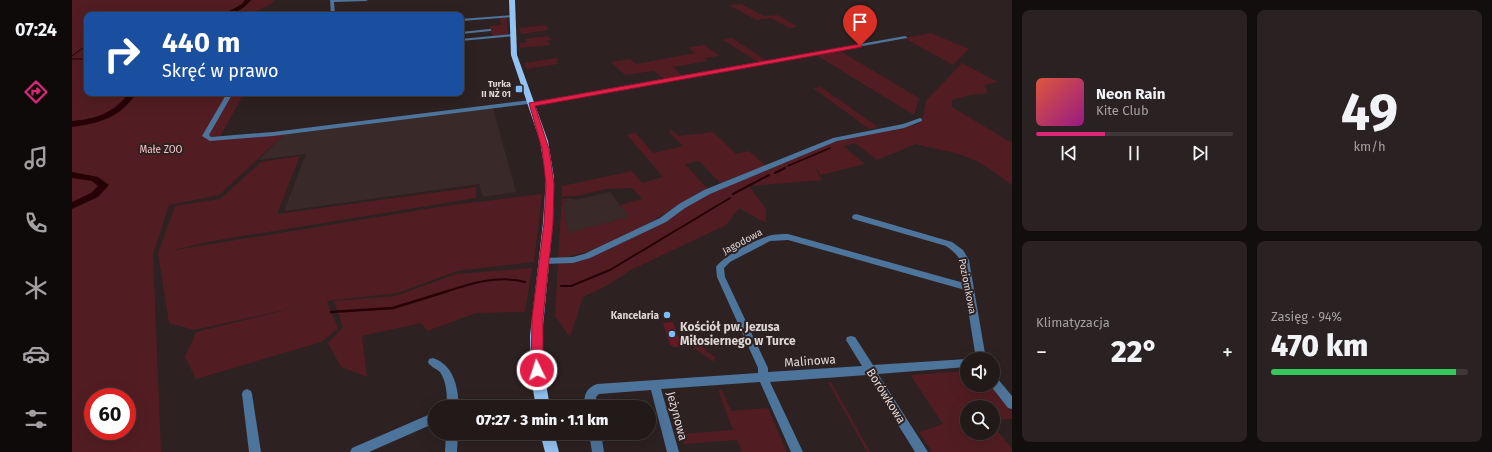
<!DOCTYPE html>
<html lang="pl">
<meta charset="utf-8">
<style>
body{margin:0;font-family:"Fira Sans",sans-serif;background:#2a2222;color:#f1f3f6;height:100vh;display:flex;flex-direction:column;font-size:15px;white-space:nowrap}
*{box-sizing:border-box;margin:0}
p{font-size:13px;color:#a2a0a2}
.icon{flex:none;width:22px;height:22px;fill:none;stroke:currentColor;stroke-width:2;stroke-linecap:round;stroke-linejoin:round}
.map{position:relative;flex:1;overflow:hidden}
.sheet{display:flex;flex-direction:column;gap:10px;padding:10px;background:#130e0e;width:480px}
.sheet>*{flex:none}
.hud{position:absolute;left:12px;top:12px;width:380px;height:84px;border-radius:8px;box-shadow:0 4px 16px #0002,0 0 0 1px #3f3838;background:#1a4fa0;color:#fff;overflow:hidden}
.controls{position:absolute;left:888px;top:352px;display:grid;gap:8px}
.controls a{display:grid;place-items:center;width:40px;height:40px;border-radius:50%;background:#221919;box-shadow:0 4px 16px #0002,0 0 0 1px #3f3838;font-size:20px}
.speed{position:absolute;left:12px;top:388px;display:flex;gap:8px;font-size:20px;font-weight:700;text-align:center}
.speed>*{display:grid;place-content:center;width:52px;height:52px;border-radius:50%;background:#221919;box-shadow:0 4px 16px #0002,0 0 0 1px #3f3838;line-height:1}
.speed .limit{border:6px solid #d22;background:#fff;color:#111}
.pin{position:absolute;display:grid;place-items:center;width:34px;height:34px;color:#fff;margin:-41px -17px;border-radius:50% 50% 50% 0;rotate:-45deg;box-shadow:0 0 4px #0007}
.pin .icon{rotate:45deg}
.me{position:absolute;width:44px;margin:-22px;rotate:356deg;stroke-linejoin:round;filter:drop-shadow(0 0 3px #0008)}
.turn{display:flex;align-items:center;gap:14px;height:84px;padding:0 12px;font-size:18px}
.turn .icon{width:52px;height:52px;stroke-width:2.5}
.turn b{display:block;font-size:28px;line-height:34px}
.big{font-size:30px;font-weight:800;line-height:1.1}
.sheet .tile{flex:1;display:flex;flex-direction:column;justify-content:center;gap:6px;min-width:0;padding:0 14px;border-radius:8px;background:#2a2222}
.sheet .dial{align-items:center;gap:0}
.dial b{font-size:52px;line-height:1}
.song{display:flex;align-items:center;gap:12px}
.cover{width:48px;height:48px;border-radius:6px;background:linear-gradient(135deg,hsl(10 70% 55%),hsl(310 70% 35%))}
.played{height:4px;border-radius:2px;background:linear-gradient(90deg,#db2777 35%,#3f3838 35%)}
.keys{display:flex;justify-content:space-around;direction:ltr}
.heat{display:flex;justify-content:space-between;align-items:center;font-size:22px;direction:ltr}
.charge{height:6px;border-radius:3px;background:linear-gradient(90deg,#34c759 94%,#3f3838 0)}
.sheet .tiles{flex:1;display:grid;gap:10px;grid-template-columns:repeat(2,1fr)}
.trip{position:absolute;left:356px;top:400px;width:228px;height:40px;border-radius:20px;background:#221919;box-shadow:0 4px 16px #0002,0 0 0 1px #3f3838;font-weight:800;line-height:40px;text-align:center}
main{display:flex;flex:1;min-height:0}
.dock{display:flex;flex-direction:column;width:72px;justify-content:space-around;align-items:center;background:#0e0a0a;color:#a2a0a2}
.dock .icon{width:28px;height:28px}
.dock .active{color:#db2777}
.dock b{font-size:18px;color:#f1f3f6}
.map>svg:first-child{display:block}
.built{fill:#3a2929}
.green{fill:#511d22;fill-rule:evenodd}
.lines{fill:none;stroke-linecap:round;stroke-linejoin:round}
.stream-far3{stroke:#260207;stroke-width:1}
.stream-far2{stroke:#260207;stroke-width:1.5}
.stream-far1{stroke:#260207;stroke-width:2}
.stream{stroke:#260207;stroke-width:2.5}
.river{fill:#260207;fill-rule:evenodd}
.building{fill:#641924}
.minor{fill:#4d749a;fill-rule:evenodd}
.major{fill:#93c3f2;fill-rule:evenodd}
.route{fill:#e11d48;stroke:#92132f}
.poi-dot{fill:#7fbdfa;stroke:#2d2121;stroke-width:1.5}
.labels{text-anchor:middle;stroke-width:4;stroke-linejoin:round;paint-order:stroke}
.far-poi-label{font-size:9px;font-weight:bold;fill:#dfd6d6;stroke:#2d2121;text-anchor:end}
.park-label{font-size:10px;fill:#f2c3c4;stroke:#2d2121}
.street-label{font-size:10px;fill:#dfd6d6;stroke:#2d2121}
.poi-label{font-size:10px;font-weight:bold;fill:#dfd6d6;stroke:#2d2121;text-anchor:end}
.near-poi-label{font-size:12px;font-weight:bold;fill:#dfd6d6;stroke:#2d2121;text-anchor:start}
.near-street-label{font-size:12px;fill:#dfd6d6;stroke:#2d2121}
</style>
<main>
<nav class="dock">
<b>07:24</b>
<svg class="icon active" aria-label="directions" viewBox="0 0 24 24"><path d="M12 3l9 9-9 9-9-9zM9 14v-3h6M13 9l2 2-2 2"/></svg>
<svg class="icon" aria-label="music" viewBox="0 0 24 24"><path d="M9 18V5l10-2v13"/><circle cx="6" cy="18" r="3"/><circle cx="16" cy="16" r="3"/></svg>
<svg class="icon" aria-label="phone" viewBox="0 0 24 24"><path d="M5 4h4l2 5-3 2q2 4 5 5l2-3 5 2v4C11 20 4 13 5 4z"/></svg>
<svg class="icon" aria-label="climate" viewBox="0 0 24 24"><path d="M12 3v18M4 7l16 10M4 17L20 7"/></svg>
<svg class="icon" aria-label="car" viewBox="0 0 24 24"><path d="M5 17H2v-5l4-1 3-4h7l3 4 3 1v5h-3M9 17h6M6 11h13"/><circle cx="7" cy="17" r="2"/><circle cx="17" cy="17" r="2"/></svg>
<svg class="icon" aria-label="filters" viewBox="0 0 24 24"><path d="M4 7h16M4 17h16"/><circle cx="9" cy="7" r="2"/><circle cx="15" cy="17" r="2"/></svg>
</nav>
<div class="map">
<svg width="940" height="452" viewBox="0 0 940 452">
<rect width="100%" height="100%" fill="#2d2121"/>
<path class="built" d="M 421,108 L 444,192 L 411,197 L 407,184 L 212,211 L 234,154 L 186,160 L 215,132 Z
M 538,192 L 557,217 L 496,233 L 491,201 L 496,200 L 497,198 L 504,200 Z"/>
<path class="green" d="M 0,0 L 202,0 L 200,4 L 176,15 L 15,15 L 15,93 L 172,93 L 148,137 L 215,132 L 147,195 L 97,205 L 81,255 L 89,452 L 0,452 ZM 21,397 L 55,397 L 55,431 L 21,431 Z
M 669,4 L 692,16 L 706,15 L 726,27 L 717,28 L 699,18 L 684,20 L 657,5 Z
M 427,17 L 435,17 L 436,35 L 421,36 L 417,26 L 430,25 Z
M 473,25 L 477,30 L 449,34 L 447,28 Z
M 859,33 L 897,49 L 881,65 L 832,38 Z
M 476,36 L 480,40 L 475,40 L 479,45 L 448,48 L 448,43 L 455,42 L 452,39 Z
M 660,38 L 695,61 L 686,62 L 651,40 Z
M 632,45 L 648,56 L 632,58 L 635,61 L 601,67 L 611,77 L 594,80 L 581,71 L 553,75 L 539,62 L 558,59 L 564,64 L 623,53 L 616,47 Z
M 768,51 L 847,98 L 842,115 L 744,55 Z
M 485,58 L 487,60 L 484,61 L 486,64 L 454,69 L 452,63 Z
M 890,63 L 926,82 L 912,85 L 916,93 L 899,95 L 880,100 L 880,107 L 940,143 L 940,185 C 928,177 916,167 904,161 C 886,151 863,150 844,144 L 805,160 L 783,143 L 771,146 L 793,164 L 749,175 L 742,166 L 750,180 L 677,186 L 694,209 L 694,223 L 667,208 L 654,225 L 559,270 L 534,286 L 511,297 L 498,337 L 483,316 L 486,262 L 509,261 L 624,200 L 764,140 L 846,124 L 850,121 L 854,101 Z
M 749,87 L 806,127 L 797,129 L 741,88 Z
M 600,130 L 606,136 L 641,132 L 664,154 L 677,151 L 694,166 L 648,183 L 627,161 L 613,164 L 635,188 C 589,214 540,252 486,258 L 490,199 L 497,198 L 496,200 L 491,201 L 496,233 L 557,217 L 548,205 L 570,199 L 560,188 L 534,189 L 505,196 L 490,196 L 490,186 L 560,171 L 570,183 L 591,177 L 555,135 L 563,132 L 581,153 L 611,146 L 596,131 Z
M 228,156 L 205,214 L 404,187 L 404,198 L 140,241 L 97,251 L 373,206 L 470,194 L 462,262 L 385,271 L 326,293 L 255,301 L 266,329 L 249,342 L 124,379 L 113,357 L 124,332 L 226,307 L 122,330 L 97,323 L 86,253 L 103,206 L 148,199 L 189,162 Z
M 460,268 L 453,312 L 404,313 L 355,331 L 349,323 L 290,336 L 295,377 L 269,367 L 256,343 L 271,327 L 262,301 L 323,296 L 384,274 Z
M 626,335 L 630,338 L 633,350 L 643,357 L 642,362 L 623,349 L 618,336 Z
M 895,371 L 895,385 L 919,385 L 940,411 L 940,419 L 921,420 L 921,407 L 895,407 L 895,433 L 921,433 L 921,425 L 940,449 L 940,452 L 860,452 L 847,432 L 871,424 L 838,375 Z
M 756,382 L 759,382 L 798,452 L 795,452 Z
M 646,390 L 650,390 L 659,411 L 696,408 L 715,452 L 670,452 L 665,440 L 612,444 L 609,434 L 661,430 Z"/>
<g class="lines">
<path class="stream-far3" d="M 0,56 L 15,45
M 0,59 L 15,59"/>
<path class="stream-far2" d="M 716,166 L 758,148"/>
<path class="stream-far1" d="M 703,173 L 713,168
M 661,194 L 697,175
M 489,286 L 499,286 L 538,270 L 658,198
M 373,292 C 400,283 425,275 453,282"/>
<path class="stream" d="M 259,312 L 321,308 L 376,291"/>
<path class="river" d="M 173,0 L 179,0 C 172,9 161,15 150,15 L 170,4 Z
M 57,93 L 65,93 C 47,118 29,123 0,127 L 0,121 C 24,119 42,113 57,93 Z
M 0,172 L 26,177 L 37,185 L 26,197 L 0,209 L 0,202 L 19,193 L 26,186 L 20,181 L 0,178 Z"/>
</g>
<path class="building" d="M 601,322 L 609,344 L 606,344 L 607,347 L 601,347 L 601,345 L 598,345 L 591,323 Z"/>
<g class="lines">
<path class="minor" d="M 258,0 L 296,0 L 294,1 L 262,2 L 263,15 L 259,15 Z
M 442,15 L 442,17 L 440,17 L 389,21 L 389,19 Z
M 417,29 L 419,29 L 419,31 L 389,34 L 389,32 Z
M 441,34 L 443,34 L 443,36 L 389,41 L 389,39 Z
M 833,36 L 835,37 L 835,38 L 459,106 L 456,104 L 201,136 L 138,141 L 130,136 L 155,93 L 161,93 L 137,135 L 139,137 L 201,132 L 459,100 L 462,102 Z
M 848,118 L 850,119 L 850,121 L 832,128 L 765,141 L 638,194 L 613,208 L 594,222 L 518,258 L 501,263 L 471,264 L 468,263 L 467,261 L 468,259 L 471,258 L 501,257 L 512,254 L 588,218 L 607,204 L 632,190 L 761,138 L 831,124 Z
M 784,214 L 880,242 L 891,250 L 897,260 L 914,359 L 904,359 L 893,290 L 716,240 L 698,241 L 658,262 L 652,268 L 653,277 L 696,368 L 696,372 L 790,366 L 774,340 L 775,337 L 779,336 L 783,337 L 801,365 L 895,359 L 896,359 L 895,359 L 895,367 L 806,374 L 856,452 L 843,452 L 795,375 L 698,382 L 731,452 L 719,452 L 688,382 L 589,389 L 607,452 L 595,452 L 579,390 L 527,394 L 524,397 L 525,407 L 513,407 C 511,396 514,388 525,384 L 686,373 L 686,368 L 645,277 L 644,267 C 651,256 687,238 700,235 C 705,234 711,234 716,234 L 892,283 C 889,262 892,259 874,246 L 781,219 L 780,217 L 781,215 Z
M 361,358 C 382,365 386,387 387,407 L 375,407 C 375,396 375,382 368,372 C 364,368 358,367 356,362 L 357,359 Z
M 921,376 L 925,378 L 940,396 L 940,409 L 936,408 L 918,385 L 921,385 Z
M 175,389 L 179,391 L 180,394 L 189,452 L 177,452 L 170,394 L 171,391 Z
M 363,412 L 363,423 L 297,452 L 278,452 L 280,448 Z
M 374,433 L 386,433 L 385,452 L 373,452 Z
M 517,433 L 529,433 L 532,452 L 520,452 Z"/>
<path class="major" d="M 437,0 L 443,0 L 445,55 L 476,141 L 482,178 L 481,223 L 470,336 L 473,378 L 478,407 L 464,407 L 459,378 L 458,336 L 471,223 L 474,178 L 468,141 L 439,55 Z
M 468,433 L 482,433 L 487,452 L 473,452 Z"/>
</g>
<path class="route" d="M 788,44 L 790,47 L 463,106 L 477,149 L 482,184 L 481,223 L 471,318 L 471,370 L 470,374 L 465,375 L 461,374 L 459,370 L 460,318 L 472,223 L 474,184 L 470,149 L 457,103 Z"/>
<g class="poi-dot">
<rect x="443" y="85" width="8" height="8" rx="2"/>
<circle cx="595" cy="315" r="4"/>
<circle cx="600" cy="334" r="4"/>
</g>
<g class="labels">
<g class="far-poi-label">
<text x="439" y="87">Turka<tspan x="439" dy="10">II NŻ 01</tspan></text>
</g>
<g class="park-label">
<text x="89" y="153">Małe ZOO</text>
</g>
<g class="street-label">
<text transform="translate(670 241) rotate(-28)" y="4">Jagodowa</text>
<text transform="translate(896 286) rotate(79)" y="4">Poziomkowa</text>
</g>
<g class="poi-label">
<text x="587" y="319">Kancelaria</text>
</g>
<g class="near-poi-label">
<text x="608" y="331">Kościół pw. Jezusa<tspan x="608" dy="14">Miłosiernego w Turce</tspan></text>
</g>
<g class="near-street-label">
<text transform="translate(738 361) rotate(-4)" y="4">Malinowa</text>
<text transform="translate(814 396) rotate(58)" y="4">Borówkowa</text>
<text transform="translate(605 416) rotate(75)" y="4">Jeżynowa</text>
</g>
</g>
</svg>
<div class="controls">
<a><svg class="icon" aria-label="sound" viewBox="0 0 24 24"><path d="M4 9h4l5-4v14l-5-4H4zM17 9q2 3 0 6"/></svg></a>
<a><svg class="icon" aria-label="search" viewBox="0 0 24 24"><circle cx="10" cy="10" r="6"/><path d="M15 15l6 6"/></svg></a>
</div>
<div class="speed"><div class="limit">60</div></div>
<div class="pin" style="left:788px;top:46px;background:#d93025"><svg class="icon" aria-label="arrive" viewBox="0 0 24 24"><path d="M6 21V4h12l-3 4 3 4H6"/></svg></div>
<svg class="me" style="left:465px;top:370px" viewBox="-20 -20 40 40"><circle r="17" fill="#e11d48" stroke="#fff" stroke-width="3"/><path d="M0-11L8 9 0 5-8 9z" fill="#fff"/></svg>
<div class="trip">07:27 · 3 min · 1.1 km</div>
<div class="hud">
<div class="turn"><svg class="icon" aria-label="right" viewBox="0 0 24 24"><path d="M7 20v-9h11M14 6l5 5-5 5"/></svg><div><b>440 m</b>Skręć w prawo</div></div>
</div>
</div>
<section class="sheet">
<div class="tiles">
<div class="tile">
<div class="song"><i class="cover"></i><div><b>Neon Rain</b><p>Kite Club</p></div></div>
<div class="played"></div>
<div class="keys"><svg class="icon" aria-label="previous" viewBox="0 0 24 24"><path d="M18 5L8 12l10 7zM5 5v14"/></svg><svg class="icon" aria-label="pause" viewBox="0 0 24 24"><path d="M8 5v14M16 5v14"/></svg><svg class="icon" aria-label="next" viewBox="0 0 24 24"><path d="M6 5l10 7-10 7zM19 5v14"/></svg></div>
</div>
<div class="tile dial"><b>49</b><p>km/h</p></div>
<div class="tile"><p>Klimatyzacja</p>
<div class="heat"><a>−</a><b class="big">22°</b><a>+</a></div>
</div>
<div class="tile"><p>Zasięg · 94%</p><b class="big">470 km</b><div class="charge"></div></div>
</div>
</section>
</main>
